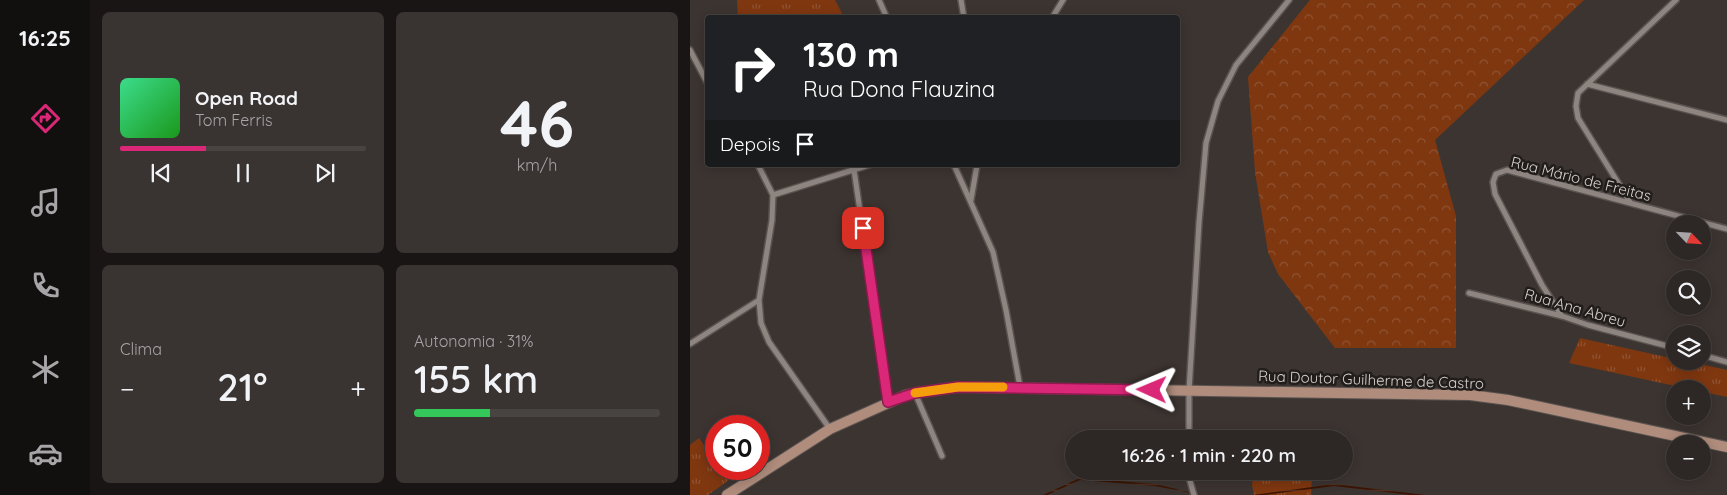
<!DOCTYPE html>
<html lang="pt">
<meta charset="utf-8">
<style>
body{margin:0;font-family:Quicksand,sans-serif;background:#393332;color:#f1f3f6;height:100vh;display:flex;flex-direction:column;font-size:19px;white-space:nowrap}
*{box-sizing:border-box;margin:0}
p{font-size:16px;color:#a7a5a7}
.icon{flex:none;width:28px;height:28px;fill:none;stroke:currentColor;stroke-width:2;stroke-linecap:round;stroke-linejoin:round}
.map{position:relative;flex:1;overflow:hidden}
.sheet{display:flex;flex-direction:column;gap:12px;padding:12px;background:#191514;width:600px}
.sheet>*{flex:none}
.top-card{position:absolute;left:15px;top:15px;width:475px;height:152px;border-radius:5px;box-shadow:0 2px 12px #0003,0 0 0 1px #484442;background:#202124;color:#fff;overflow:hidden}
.needle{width:32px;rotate:115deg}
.fabs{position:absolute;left:976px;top:215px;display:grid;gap:10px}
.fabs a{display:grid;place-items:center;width:45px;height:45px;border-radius:50%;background:#2d2725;box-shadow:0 2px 12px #0003,0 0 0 1px #484442;font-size:25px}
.speed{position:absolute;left:15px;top:415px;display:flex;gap:10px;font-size:25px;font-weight:700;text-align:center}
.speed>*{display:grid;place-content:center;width:65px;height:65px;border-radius:50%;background:#2d2725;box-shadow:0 2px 12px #0003,0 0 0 1px #484442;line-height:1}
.speed .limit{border:8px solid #d22;background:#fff;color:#111}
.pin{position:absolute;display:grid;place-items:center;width:42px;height:42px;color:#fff;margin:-21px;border-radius:10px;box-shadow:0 2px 8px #0006}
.me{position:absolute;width:55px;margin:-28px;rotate:271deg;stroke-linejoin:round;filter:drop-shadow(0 0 4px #0008)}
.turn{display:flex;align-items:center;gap:18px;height:105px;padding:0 15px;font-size:22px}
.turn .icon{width:65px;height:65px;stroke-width:2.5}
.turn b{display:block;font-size:35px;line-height:42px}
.then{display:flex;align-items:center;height:48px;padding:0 15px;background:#0003;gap:10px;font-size:19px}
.big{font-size:38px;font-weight:600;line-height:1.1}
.sheet .widget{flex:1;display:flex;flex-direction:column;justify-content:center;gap:8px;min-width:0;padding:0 18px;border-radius:8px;background:#393332}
.sheet .dial{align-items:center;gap:0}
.dial b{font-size:65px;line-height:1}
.song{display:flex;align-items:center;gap:15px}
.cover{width:60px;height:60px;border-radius:8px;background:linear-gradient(135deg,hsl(150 70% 55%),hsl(120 70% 35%))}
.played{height:5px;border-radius:2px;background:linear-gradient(90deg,#db2777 35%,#484442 35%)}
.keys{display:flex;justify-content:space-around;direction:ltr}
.heat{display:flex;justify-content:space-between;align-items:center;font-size:28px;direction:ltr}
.charge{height:8px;border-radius:4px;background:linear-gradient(90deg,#34c759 31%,#484442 0)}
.sheet .tiles{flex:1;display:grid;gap:12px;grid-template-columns:repeat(2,1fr)}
.trip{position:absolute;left:375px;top:430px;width:288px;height:50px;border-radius:25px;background:#2d2725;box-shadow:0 2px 12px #0003,0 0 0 1px #484442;font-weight:600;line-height:50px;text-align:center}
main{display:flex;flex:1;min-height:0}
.dock{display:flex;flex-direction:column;width:90px;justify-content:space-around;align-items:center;background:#12100f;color:#a7a5a7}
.dock .icon{width:35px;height:35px}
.dock .on{color:#db2777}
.dock b{font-size:22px;color:#f1f3f6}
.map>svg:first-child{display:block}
.forest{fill:url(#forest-crowns)}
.park{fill:url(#park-tufts)}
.water{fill:url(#water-rules)}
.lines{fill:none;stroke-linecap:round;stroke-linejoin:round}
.minor-casing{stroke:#595350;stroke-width:8}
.secondary-casing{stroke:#595350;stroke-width:12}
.minor{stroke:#8e8480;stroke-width:5}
.secondary{stroke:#af8c7c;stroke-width:10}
.route-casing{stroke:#8e194d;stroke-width:12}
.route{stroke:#db2777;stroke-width:9}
.slow{stroke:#f59e0b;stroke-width:9}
.labels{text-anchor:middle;stroke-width:5;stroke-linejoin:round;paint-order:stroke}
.street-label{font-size:15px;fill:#d7d2cf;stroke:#211d1b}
</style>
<main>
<nav class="dock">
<b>16:25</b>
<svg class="icon on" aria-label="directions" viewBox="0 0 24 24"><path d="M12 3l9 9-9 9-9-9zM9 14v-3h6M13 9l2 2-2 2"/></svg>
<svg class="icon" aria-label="music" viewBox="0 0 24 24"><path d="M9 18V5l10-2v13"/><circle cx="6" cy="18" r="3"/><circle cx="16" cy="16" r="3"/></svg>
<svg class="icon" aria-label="phone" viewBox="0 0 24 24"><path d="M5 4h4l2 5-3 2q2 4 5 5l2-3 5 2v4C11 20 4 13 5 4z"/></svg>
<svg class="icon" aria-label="climate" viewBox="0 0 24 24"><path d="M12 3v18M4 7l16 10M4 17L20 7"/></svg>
<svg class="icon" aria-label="car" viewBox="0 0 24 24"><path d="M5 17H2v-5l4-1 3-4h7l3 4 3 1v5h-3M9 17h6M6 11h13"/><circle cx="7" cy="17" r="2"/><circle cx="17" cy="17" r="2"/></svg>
</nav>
<section class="sheet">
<div class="tiles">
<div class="widget">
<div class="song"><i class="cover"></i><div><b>Open Road</b><p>Tom Ferris</p></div></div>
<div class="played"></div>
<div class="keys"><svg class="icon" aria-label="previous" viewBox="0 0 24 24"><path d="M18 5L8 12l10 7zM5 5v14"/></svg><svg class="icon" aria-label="pause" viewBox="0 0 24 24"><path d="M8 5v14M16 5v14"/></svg><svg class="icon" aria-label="next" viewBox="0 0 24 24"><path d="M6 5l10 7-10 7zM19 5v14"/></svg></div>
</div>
<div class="widget dial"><b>46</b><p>km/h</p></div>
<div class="widget"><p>Clima</p>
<div class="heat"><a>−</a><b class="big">21°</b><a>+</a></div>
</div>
<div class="widget"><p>Autonomia · 31%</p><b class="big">155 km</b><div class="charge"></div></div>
</div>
</section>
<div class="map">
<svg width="1037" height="495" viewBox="0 0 1037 495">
<defs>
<pattern id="forest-crowns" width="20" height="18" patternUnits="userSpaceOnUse" patternTransform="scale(1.25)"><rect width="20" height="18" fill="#7f3710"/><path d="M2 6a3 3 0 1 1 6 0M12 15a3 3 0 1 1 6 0" fill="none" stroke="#905332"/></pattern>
<pattern id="park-tufts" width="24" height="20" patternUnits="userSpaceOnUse" patternTransform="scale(1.25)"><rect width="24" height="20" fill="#7f3710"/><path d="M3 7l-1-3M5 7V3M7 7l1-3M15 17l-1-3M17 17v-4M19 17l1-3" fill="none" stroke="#905332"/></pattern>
<pattern id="water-rules" width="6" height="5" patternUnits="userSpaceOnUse" patternTransform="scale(1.25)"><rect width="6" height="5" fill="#3c1300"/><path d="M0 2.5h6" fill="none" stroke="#573424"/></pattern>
</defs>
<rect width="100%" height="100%" fill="#3c3431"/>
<path class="forest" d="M 620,0 L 894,0 L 745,140 L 766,216 L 766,348 L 645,348 L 588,274 L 578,252 L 565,172 L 558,77 Z"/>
<path class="park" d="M 47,0 L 145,0 L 154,17 L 48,17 Z
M 890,338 L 985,359 L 985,361 L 996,361 L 1037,370 L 1037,397 L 1013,392 L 1012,389 L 999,389 L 879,363 Z
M 9,438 L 26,463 L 26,469 L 31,469 L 39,480 L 18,495 L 0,495 L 0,445 Z
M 564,471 L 613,471 L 622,476 L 621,495 L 564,495 L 562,485 Z"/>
<path class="water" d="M 390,478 L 465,484 L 512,495 L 465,486 L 390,480 L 357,495 L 353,495 Z
M 644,484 L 735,495 L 721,495 L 644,486 L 575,495 L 563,495 Z"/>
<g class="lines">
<g class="minor-casing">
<path id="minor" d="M 189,0 L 197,18
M 271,0 L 274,18
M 362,18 L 373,0
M 0,50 L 18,84
M 897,84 L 1037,120
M 68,165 L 83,195 L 82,220 L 69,300 L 71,323 L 79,342 L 140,429
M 264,165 L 303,252 L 316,310 L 330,387
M 164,170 L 198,402
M 83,195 L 179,165
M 281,200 L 287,165
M 940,202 L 888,118 L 886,106 L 888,93 L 986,0
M 779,293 L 872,316 L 898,325 L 985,348
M 872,316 L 852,285 L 805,194 L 803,182 L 806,174 L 817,170 L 1037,229
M 0,344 L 69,300
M 1012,355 L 1037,362
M 225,393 L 252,456
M 499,439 L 499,391 L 509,223 L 516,143 L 528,101 L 546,65 L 599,0
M 500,471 L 500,481 L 504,495"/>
</g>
<g class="secondary-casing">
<path id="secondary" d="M 37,495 L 140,429 L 216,395 L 225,393 L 268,387 L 780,395 L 818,400 L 1037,447"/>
</g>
<use href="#minor" class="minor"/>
<use href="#secondary" class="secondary"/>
</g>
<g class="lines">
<g class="route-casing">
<path id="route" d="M 173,228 L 198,402 L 225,393 L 268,387 L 462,390"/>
</g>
<use href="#route" class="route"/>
<path class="slow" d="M 225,393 L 268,387 L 313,387"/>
</g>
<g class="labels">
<g class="street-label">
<text transform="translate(891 179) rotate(14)" y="5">Rua Mário de Freitas</text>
<text transform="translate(885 308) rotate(16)" y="5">Rua Ana Abreu</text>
<text transform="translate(681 380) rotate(2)" y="5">Rua Doutor Guilherme de Castro</text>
</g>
</g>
</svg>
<div class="fabs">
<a><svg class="needle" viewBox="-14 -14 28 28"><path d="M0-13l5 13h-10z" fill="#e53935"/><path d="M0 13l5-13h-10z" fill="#a7a5a7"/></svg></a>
<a><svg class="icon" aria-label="search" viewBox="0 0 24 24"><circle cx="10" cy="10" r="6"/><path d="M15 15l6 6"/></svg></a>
<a><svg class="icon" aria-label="layers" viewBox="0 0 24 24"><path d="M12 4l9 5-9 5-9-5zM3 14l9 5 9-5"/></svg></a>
<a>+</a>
<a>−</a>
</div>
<div class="speed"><div class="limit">50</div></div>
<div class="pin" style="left:173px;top:228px;background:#d93025"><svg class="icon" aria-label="arrive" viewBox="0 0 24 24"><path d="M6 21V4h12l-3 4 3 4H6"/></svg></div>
<svg class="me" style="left:462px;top:390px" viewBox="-20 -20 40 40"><path d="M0-17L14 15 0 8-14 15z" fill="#db2777" stroke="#fff" stroke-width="4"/></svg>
<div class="trip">16:26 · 1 min · 220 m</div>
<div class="top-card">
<div class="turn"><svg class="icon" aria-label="right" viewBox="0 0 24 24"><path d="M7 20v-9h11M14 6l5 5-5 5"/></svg><div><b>130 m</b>Rua Dona Flauzina</div></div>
<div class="then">Depois<svg class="icon" aria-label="arrive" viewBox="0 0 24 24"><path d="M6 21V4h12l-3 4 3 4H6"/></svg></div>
</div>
</div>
</main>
